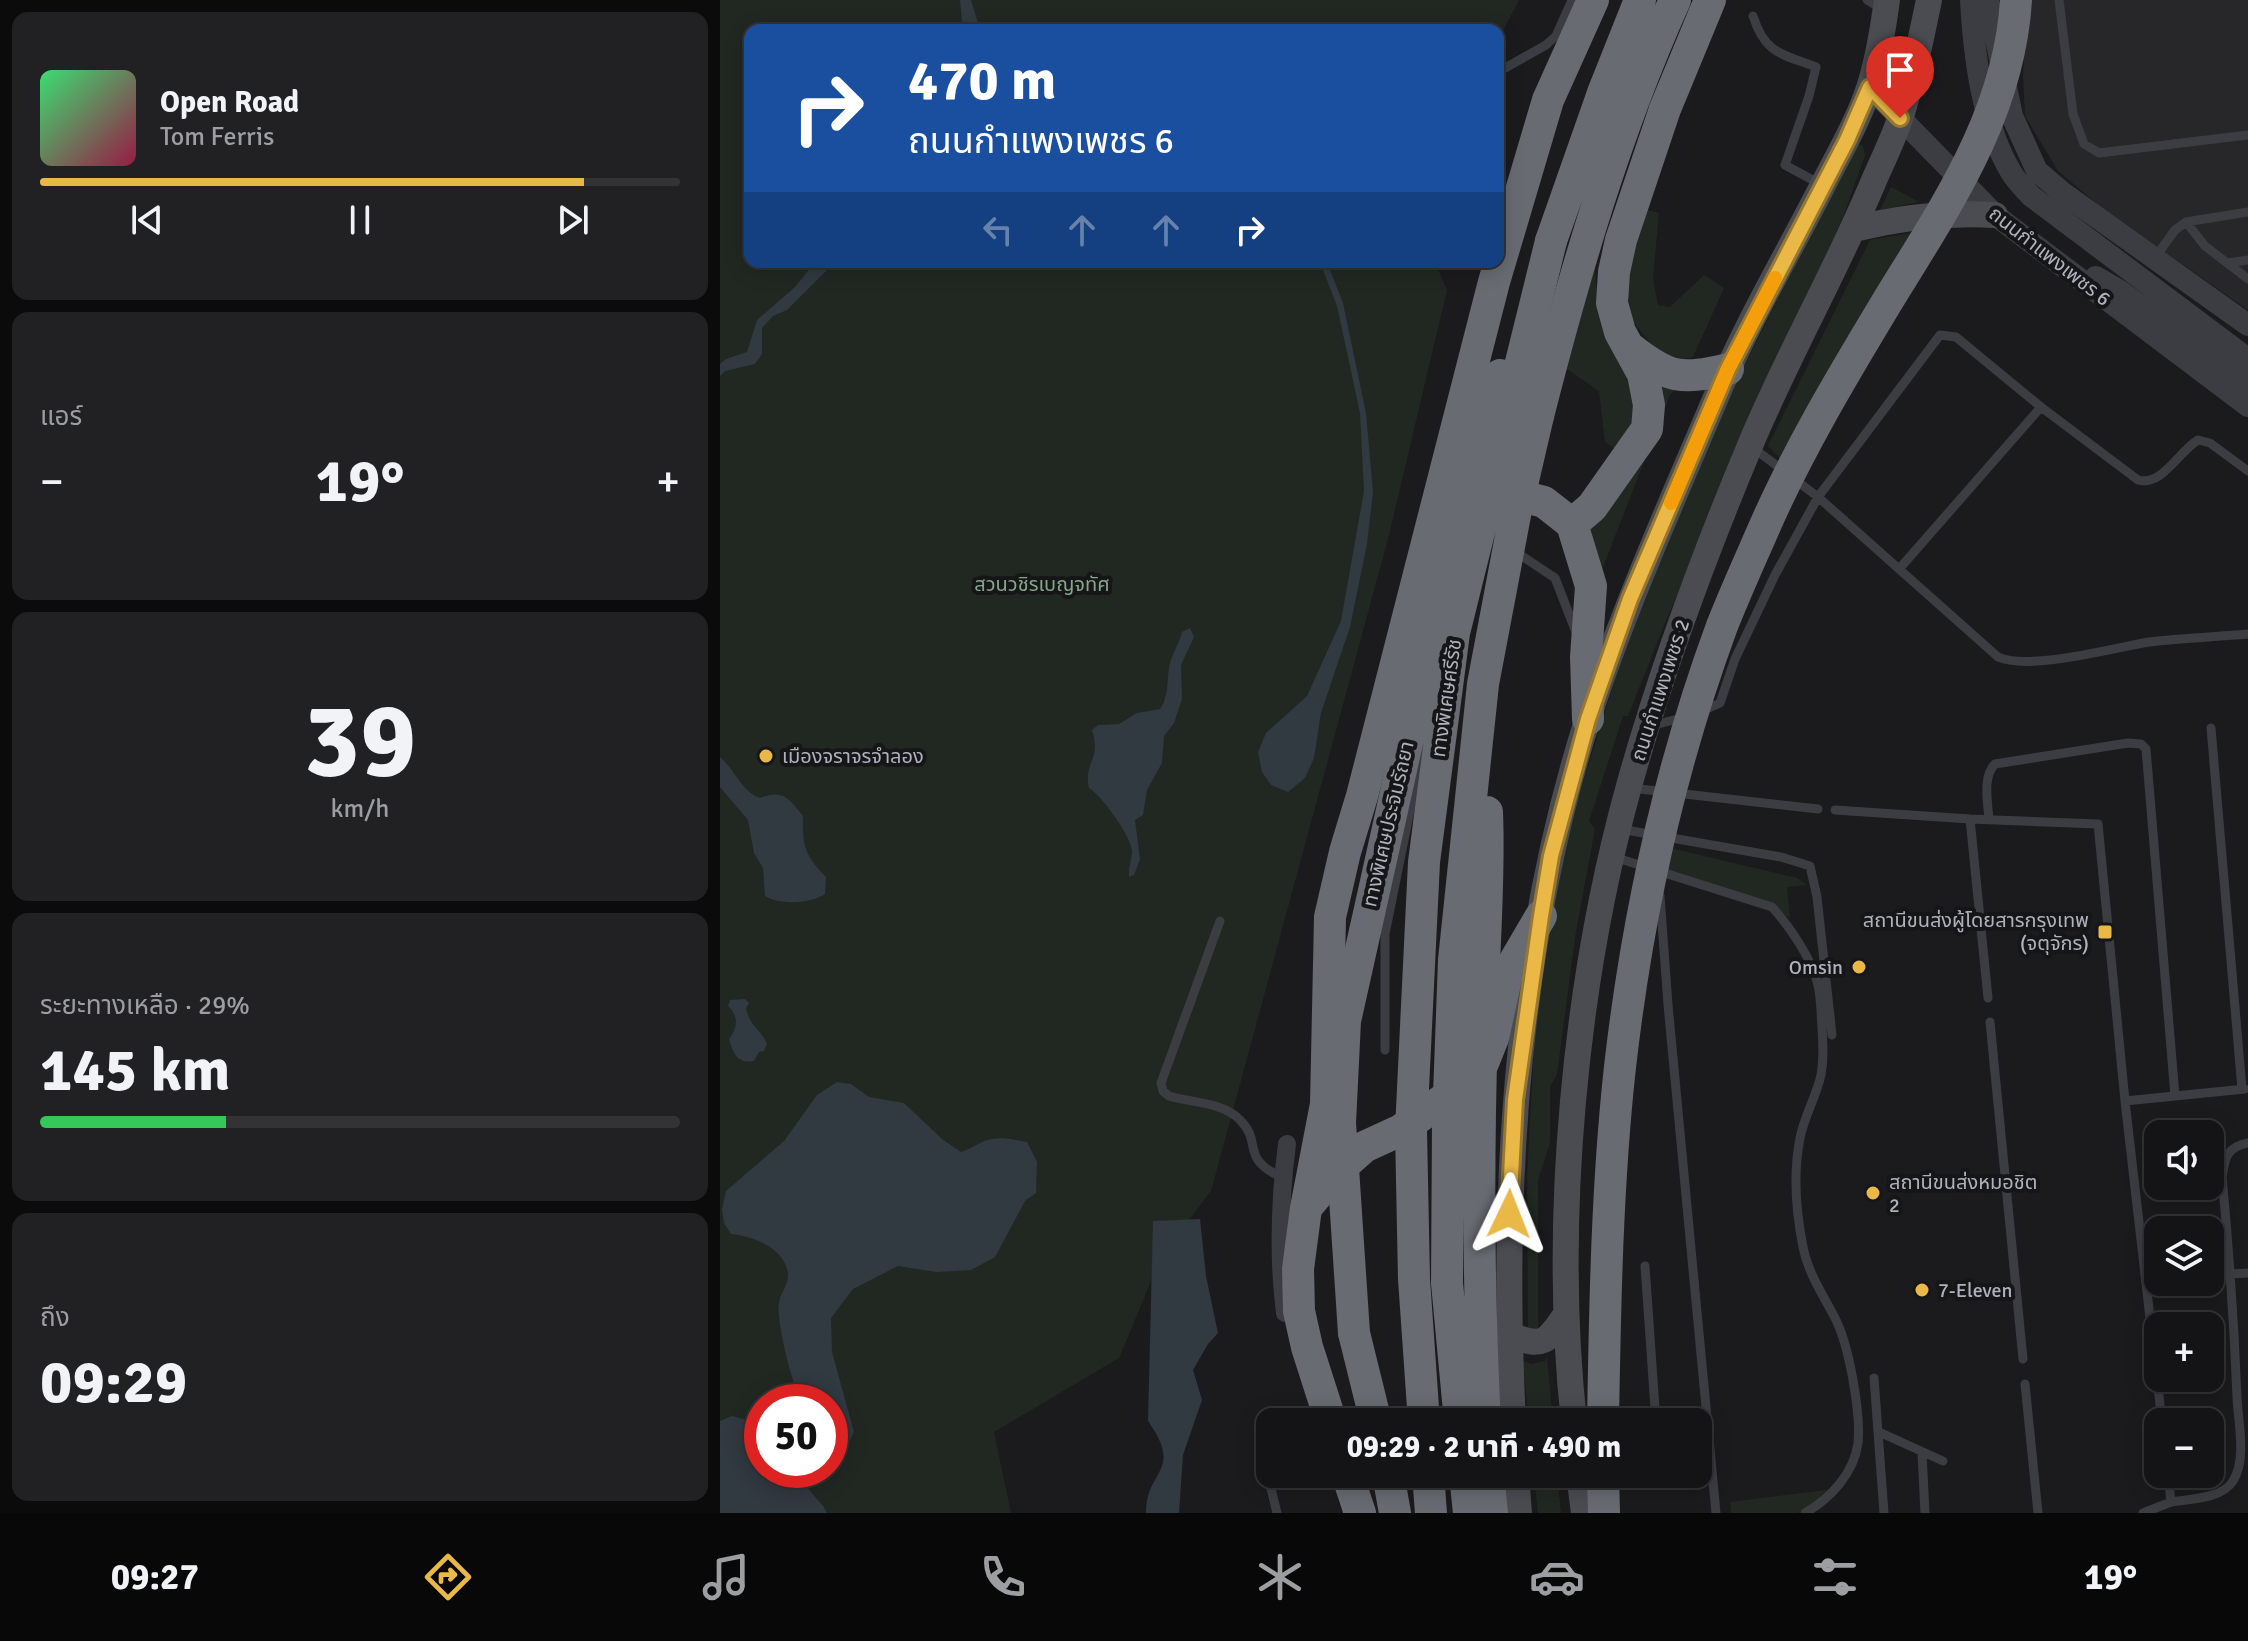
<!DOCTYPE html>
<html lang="th">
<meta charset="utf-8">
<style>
body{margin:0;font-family:Signika,"Noto Sans Thai",sans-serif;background:#212123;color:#f1f3f6;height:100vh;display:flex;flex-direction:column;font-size:30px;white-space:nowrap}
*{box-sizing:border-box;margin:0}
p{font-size:26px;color:#9d9ea1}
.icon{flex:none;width:44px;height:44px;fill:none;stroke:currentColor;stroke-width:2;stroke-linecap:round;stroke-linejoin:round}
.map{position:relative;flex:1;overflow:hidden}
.panel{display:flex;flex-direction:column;gap:12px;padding:12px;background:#0b0b0c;width:720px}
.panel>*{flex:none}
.guide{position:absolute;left:24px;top:24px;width:760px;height:244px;border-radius:16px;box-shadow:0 4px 20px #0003,0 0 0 2px #333335;background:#1a4fa0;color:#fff;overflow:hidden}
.fabs{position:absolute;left:1424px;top:1120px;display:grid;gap:16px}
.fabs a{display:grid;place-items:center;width:80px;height:80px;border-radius:16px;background:#141416;box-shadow:0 4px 20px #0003,0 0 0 2px #333335;font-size:40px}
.speed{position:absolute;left:24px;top:1384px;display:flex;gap:16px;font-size:40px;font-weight:700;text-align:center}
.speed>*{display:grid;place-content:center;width:104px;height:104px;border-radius:50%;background:#141416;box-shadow:0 4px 20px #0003,0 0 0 2px #333335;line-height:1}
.speed .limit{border:12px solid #d22;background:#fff;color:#111}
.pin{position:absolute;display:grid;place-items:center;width:68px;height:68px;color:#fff;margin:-82px -34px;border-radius:50% 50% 50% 0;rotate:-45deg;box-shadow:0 0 8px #0007}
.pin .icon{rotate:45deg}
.me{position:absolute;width:88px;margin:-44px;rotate:2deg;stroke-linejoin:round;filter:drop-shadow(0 0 6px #0008)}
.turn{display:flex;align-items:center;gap:28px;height:168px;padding:0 32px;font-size:36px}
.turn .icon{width:104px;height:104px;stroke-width:2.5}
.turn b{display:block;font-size:56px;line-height:68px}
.lanes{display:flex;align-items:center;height:76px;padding:0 32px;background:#0003;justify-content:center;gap:40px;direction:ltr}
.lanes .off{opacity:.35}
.big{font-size:60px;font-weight:800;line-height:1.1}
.panel .widget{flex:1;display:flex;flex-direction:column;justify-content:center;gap:12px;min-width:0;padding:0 28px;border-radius:16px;background:#212123}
.panel .dial{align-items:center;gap:0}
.dial b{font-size:104px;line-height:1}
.song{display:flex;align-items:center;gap:24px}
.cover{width:96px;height:96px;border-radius:12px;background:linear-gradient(135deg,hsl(140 70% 55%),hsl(340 70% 35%))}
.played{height:8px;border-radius:4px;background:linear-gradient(90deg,#e9b846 85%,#333335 85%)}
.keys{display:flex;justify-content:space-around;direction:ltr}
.heat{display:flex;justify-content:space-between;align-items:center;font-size:44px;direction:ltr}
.charge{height:12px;border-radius:6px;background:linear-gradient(90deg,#34c759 29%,#333335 0)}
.trip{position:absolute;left:536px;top:1408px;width:456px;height:80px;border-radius:16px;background:#141416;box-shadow:0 4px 20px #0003,0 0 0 2px #333335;font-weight:800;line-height:80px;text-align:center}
.dock{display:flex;height:128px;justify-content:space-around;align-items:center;background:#080809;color:#9d9ea1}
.dock .icon{width:56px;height:56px}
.dock .current{color:#e9b846}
.dock b{font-size:36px;color:#f1f3f6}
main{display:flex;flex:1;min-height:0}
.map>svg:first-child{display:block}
.built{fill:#27272a}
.green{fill:#212822;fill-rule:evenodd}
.water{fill:#313941}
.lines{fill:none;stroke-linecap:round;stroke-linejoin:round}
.service{stroke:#3c3d42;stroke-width:9}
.minor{stroke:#3c3d42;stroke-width:18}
.tertiary{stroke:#3c3d42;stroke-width:22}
.secondary{stroke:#4a4c52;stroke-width:26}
.motorway{stroke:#686b72;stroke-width:32}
.motorway-bridge{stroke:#686b72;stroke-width:32}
.route-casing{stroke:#97782e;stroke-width:20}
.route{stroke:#e9b846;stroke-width:14}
.slow{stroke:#f59e0b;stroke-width:14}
.poi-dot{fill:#e9b846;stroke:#161618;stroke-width:3}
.labels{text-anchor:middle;stroke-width:8;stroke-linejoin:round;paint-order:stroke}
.street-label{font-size:20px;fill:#aeb2bc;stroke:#161618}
.park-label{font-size:20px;fill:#86a589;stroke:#161618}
.poi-label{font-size:20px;fill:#aeb2bc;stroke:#161618;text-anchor:start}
</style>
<main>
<section class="panel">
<div class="widget">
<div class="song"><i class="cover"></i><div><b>Open Road</b><p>Tom Ferris</p></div></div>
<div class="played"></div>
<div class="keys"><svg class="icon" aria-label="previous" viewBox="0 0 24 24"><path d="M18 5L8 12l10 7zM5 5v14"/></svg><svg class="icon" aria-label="pause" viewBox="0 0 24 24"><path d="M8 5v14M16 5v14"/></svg><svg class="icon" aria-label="next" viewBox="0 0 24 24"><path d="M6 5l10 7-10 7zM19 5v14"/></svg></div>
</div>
<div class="widget"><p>แอร์</p>
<div class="heat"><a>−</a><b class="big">19°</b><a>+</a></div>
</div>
<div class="widget dial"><b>39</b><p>km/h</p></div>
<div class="widget"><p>ระยะทางเหลือ · 29%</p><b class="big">145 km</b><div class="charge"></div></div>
<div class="widget"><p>ถึง</p><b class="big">09:29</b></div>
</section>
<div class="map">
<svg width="1528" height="1513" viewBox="0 0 1528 1513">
<rect width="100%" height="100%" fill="#1b1b1d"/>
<path class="built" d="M 1308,0 L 1528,0 L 1528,310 L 1382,208 L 1338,171 L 1305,116 L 1303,74 Z"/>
<path class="green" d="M 0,0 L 799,0 L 778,40 L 778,30 L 30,30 L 30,262 L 715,262 L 727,290 L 669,535 L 491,1191 L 442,1255 L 399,1358 L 274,1432 L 291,1513 L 0,1513 ZM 42,1402 L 110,1402 L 110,1470 L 42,1470 Z
M 1136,144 L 1143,146 L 1145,155 L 1125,212 L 945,623 L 908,716 L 903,716 L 869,821 L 875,829 L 856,931 L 837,1074 L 830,1087 L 830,1143 L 818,1180 L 818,1333 L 808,1335 L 807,1178 L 814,1046 L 823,963 L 852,818 L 915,614 L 1015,384 Z
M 1171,187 L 1199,202 L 1160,210 Z
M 924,209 L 939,213 L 933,278 L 938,305 L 950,307 L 984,275 L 1004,288 L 973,357 L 959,359 L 937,351 L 913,322 L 905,280 Z
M 1192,233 L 1065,463 L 1048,446 L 1150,240 Z
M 874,259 L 878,305 L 907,366 L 917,420 L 902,454 L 885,442 L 879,391 L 844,367 Z
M 931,378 L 955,389 L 949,397 L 882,570 L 865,528 L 902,481 Z
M 946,847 L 1077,878 L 1087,885 L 1067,887 L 1070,918 L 1052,907 L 938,869 Z
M 827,1356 L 833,1422 L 809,1422 L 803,1361 L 812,1364 L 825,1361 Z
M 814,1474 L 837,1474 L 841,1513 L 818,1513 Z
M 1107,1490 L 1092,1506 L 1078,1513 L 1011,1513 L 1010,1502 Z"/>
<path class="water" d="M 240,0 L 251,0 L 260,30 L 243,30 Z
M 125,262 L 107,270 L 67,310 L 53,316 L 42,328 L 42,354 L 35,364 L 5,371 L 0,376 L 0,364 L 6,359 L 27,352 L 37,320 L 75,287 L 94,263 Z
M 600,262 L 607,262 L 623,303 L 646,413 L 653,492 L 647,544 L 630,627 L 601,713 L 594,758 L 585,778 L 568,792 L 551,785 L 542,772 L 538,752 L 546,733 L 587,696 L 621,621 L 644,491 L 640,413 L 617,306 Z
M 470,628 L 474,637 L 461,665 L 462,699 L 454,723 L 444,736 L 442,763 L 427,790 L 423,815 L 415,820 L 420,859 L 414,875 L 409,877 C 408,868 412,860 412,851 C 411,836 382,796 369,788 C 363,762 382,760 372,730 L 378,725 L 399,724 L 417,713 L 440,709 C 450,695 446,679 450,663 C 453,652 459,644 462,632 Z
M 0,757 C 15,770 22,792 40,798 C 64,789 69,799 83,816 C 82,845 85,856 106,877 L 105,894 C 91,904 59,905 45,896 L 43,868 L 34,853 L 28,820 L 0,787 Z
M 25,999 L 29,1003 L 26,1008 C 30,1027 41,1029 47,1044 L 44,1051 L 39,1052 L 34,1061 C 18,1064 13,1054 9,1039 C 18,1027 19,1017 8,1006 L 10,1000 Z
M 117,1082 L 131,1084 L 149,1097 L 184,1103 L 222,1139 L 241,1152 C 252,1149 262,1140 272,1139 C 283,1137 296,1140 307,1142 L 317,1162 L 316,1193 L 305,1201 L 275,1257 L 251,1270 L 216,1272 L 178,1266 L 133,1289 L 111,1318 L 112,1352 L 134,1432 L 127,1446 L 110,1439 L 110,1402 L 87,1402 C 84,1397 79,1392 76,1387 C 69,1373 56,1317 59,1302 C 61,1292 69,1285 68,1273 C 64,1247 32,1236 11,1234 L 4,1223 L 2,1209 L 6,1191 L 64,1141 L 97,1095 Z
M 480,1219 L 486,1276 L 498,1333 L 488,1344 L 473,1370 L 482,1400 L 463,1455 L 459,1513 L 426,1513 C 426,1469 464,1472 428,1421 L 433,1221 Z
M 12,1416 L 42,1424 L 42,1470 L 72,1470 L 103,1506 L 107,1513 L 0,1513 L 0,1421 Z"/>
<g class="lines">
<path class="service" d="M 1147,0 L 1162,9
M 1339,0 L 1353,114 L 1364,144 L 1379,153 L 1528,135
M 1033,16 C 1045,54 1062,54 1096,67 L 1089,96 L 1065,165 L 1100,184
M 778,72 L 826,45 L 836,36 L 852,0
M 1466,222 L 1485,246 L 1528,279
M 1434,259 L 1455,230 L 1466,222 L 1528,212
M 1508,263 L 1528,260
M 1032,447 L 1098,497 L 1278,657 C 1309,671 1393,648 1429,642 C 1462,638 1495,637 1528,634
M 796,552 L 835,578 L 856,632
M 1180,568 L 1321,407
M 980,712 L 1000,703 L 1015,659 L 1055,575 L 1098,497 L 1220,335 L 1236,337 L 1321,407 L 1418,480 C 1442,487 1459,451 1478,440 L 1490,443 L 1528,471
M 930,726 L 966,717
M 1491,728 L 1522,1089
M 911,788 L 1098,809
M 1115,810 L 1250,819 L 1378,824 L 1405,1101 L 1442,1422
M 1250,819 L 1268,998
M 1269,820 C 1268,802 1262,777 1275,764 L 1408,743 L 1421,744 L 1426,749 L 1455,1096
M 900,829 L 1061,857 L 1090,866 L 1097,897 L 1112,1035
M 894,857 L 1052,907 C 1070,927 1092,959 1098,985 C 1101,998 1101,1013 1102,1027 C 1103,1044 1104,1059 1101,1075 C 1096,1097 1084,1117 1080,1138 C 1073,1173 1076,1212 1083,1247 C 1088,1273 1103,1295 1115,1318 C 1129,1345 1141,1413 1138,1443 C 1134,1473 1111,1498 1085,1513
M 940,896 L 948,1005 L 996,1513
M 500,921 L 441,1083 L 443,1091 L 449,1096 C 472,1103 503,1102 520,1120 C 544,1144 518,1157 563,1178
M 1270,1022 L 1303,1359
M 665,1050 L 665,934 L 705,736
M 1405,1101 L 1525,1089
M 925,1266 L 936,1422
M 1511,1274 L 1528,1273
M 1154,1378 L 1164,1513
M 1305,1384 L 1318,1513
M 1159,1432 L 1223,1461
M 1202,1453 L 1205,1513
M 544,1460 L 557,1513
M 938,1474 L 938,1477 L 992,1474
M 1451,1502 C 1469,1499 1502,1499 1513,1481 C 1527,1459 1518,1422 1517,1397 C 1514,1323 1509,1250 1502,1177 C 1505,1157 1507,1147 1528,1143
M 1423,1513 L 1451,1502 L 1448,1474"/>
<path class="minor" d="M 565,1313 C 558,1258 560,1199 567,1144"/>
<path class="tertiary" d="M 1251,0 C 1254,55 1262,124 1291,172 C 1296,181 1304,188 1311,196 L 1528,359
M 1268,0 L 1292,116 L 1317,171 L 1343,193 L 1528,325
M 1150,87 L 1275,215 L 1528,406
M 1376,277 L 1400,291 L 1528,384"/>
<path class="secondary" d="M 1134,229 C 1182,217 1225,212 1275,215
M 791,1335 C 823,1349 828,1341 846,1314
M 793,1422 C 781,1187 796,943 868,718 C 905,605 953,499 999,390 C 1029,319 1069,252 1104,183 C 1120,152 1138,121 1149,88 C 1158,61 1163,29 1167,0
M 854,1422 C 832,1220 855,981 909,786 C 941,671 983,558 1029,448 C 1067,356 1117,270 1155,178 C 1164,158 1174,137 1181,116 C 1193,78 1201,39 1209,0
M 796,1474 L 799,1513
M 859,1474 L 864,1513"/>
<path class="motorway" d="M 831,241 L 883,93 L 920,0
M 910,348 C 949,379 961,380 1008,369
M 818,416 C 854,275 895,133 955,0
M 775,489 L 824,502 L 852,524 L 871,586 L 866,657 L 868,719
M 852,524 L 872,507 L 927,429 L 929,405 L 923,374 L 900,332 L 892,303 L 894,272 L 901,240 L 945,109 L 990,0
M 586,1208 L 606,1104 L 610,917 L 625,852 L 642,796 L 774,282 L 828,100 L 873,0
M 634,1333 L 656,1422
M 611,1422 L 587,1347 L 579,1311 L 578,1269 L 586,1208 L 617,1171 L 644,1147 L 681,1130 L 731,1094 L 763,1063 L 773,1038 L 787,974 L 821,916
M 627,1474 L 640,1513
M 668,1474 L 675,1513
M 708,1474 L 711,1513
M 745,1474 L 749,1513
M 768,1474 L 772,1513
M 883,1474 L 884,1513"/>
<path class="motorway-bridge" d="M 634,1333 L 620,1123 L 625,1021 L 753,447 L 780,375
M 704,1422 L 694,1279 L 691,1130 L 704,862 L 734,633 L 831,241
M 740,1422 L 727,1283 L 728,1122 L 734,960 L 763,684 L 795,515 L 818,416
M 765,1422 C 758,1290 758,1158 762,1025 C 763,954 770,883 767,812
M 883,1422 C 885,1304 887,1185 900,1067 C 917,918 950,767 1002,626 C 1015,593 1030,560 1044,528 C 1078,450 1123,375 1167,302 C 1225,207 1289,116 1296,0"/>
</g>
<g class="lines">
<g class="route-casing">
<path id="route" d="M 789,1214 L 795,1100 L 821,916 L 831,856 L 868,719 L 910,599 L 1008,369 L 1127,140 L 1150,87 L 1180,118"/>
</g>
<use href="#route" class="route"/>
<path class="slow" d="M 951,503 L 1008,369 L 1055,278"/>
</g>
<g class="poi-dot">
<circle cx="46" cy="756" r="8"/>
<rect x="1377" y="924" width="16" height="16" rx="4"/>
<circle cx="1139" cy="967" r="8"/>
<circle cx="1153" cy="1193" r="8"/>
<circle cx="1202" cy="1290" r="8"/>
</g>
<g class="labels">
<g class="street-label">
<text transform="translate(1330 256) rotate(38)" y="7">ถนนกำแพงเพชร 6</text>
<text transform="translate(940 690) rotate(-72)" y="7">ถนนกำแพงเพชร 2</text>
<text transform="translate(726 698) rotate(-82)" y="7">ทางพิเศษศรีรัช</text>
<text transform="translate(668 824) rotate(-77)" y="7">ทางพิเศษประจิมรัถยา</text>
</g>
<g class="park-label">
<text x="322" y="591">สวนวชิรเบญจทัศ</text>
</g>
<g class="poi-label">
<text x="62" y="763">เมืองจราจรจำลอง</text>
<text x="1369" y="927" text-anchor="end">สถานีขนส่งผู้โดยสารกรุงเทพ<tspan x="1369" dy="23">(จตุจักร)</tspan></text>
<text x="1123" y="974" text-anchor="end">Omsin</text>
<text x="1169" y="1189">สถานีขนส่งหมอชิต<tspan x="1169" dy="23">2</tspan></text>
<text x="1218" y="1297">7-Eleven</text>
</g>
</g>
</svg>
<div class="fabs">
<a><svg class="icon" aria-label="sound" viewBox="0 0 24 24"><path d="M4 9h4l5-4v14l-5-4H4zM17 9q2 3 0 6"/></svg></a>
<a><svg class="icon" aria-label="layers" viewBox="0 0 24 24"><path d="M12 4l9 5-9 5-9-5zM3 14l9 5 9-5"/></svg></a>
<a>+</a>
<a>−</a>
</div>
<div class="speed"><div class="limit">50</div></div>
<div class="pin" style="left:1180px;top:118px;background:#d93025"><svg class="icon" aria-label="arrive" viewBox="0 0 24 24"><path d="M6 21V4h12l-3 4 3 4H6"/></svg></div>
<svg class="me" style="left:789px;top:1214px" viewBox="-20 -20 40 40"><path d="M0-17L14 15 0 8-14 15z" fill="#e9b846" stroke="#fff" stroke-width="4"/></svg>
<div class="trip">09:29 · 2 นาที · 490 m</div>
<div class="guide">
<div class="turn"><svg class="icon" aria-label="right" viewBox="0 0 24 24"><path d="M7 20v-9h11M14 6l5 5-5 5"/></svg><div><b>470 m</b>ถนนกำแพงเพชร 6</div></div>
<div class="lanes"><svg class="icon off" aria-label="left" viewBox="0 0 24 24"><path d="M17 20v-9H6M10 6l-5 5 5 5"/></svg><svg class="icon off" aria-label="ahead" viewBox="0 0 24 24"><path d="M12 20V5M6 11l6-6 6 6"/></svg><svg class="icon off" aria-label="ahead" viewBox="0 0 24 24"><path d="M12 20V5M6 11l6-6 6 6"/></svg><svg class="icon" aria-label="right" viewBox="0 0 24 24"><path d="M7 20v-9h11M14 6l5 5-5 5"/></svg></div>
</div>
</div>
</main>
<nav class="dock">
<b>09:27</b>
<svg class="icon current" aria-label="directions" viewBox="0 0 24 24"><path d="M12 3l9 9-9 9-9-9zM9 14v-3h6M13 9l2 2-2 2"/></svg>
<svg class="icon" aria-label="music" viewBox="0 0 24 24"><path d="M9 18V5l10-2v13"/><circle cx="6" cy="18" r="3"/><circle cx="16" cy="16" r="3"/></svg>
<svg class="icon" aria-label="phone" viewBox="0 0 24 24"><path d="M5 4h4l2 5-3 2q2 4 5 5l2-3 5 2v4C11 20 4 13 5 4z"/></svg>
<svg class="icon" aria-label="climate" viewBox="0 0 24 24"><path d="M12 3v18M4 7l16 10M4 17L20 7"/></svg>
<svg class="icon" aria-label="car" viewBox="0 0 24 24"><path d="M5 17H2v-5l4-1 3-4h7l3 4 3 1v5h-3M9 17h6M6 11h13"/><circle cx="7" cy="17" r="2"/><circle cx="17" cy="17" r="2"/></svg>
<svg class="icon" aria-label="filters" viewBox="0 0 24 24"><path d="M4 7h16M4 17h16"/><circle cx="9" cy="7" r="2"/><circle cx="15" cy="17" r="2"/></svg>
<b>19°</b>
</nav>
